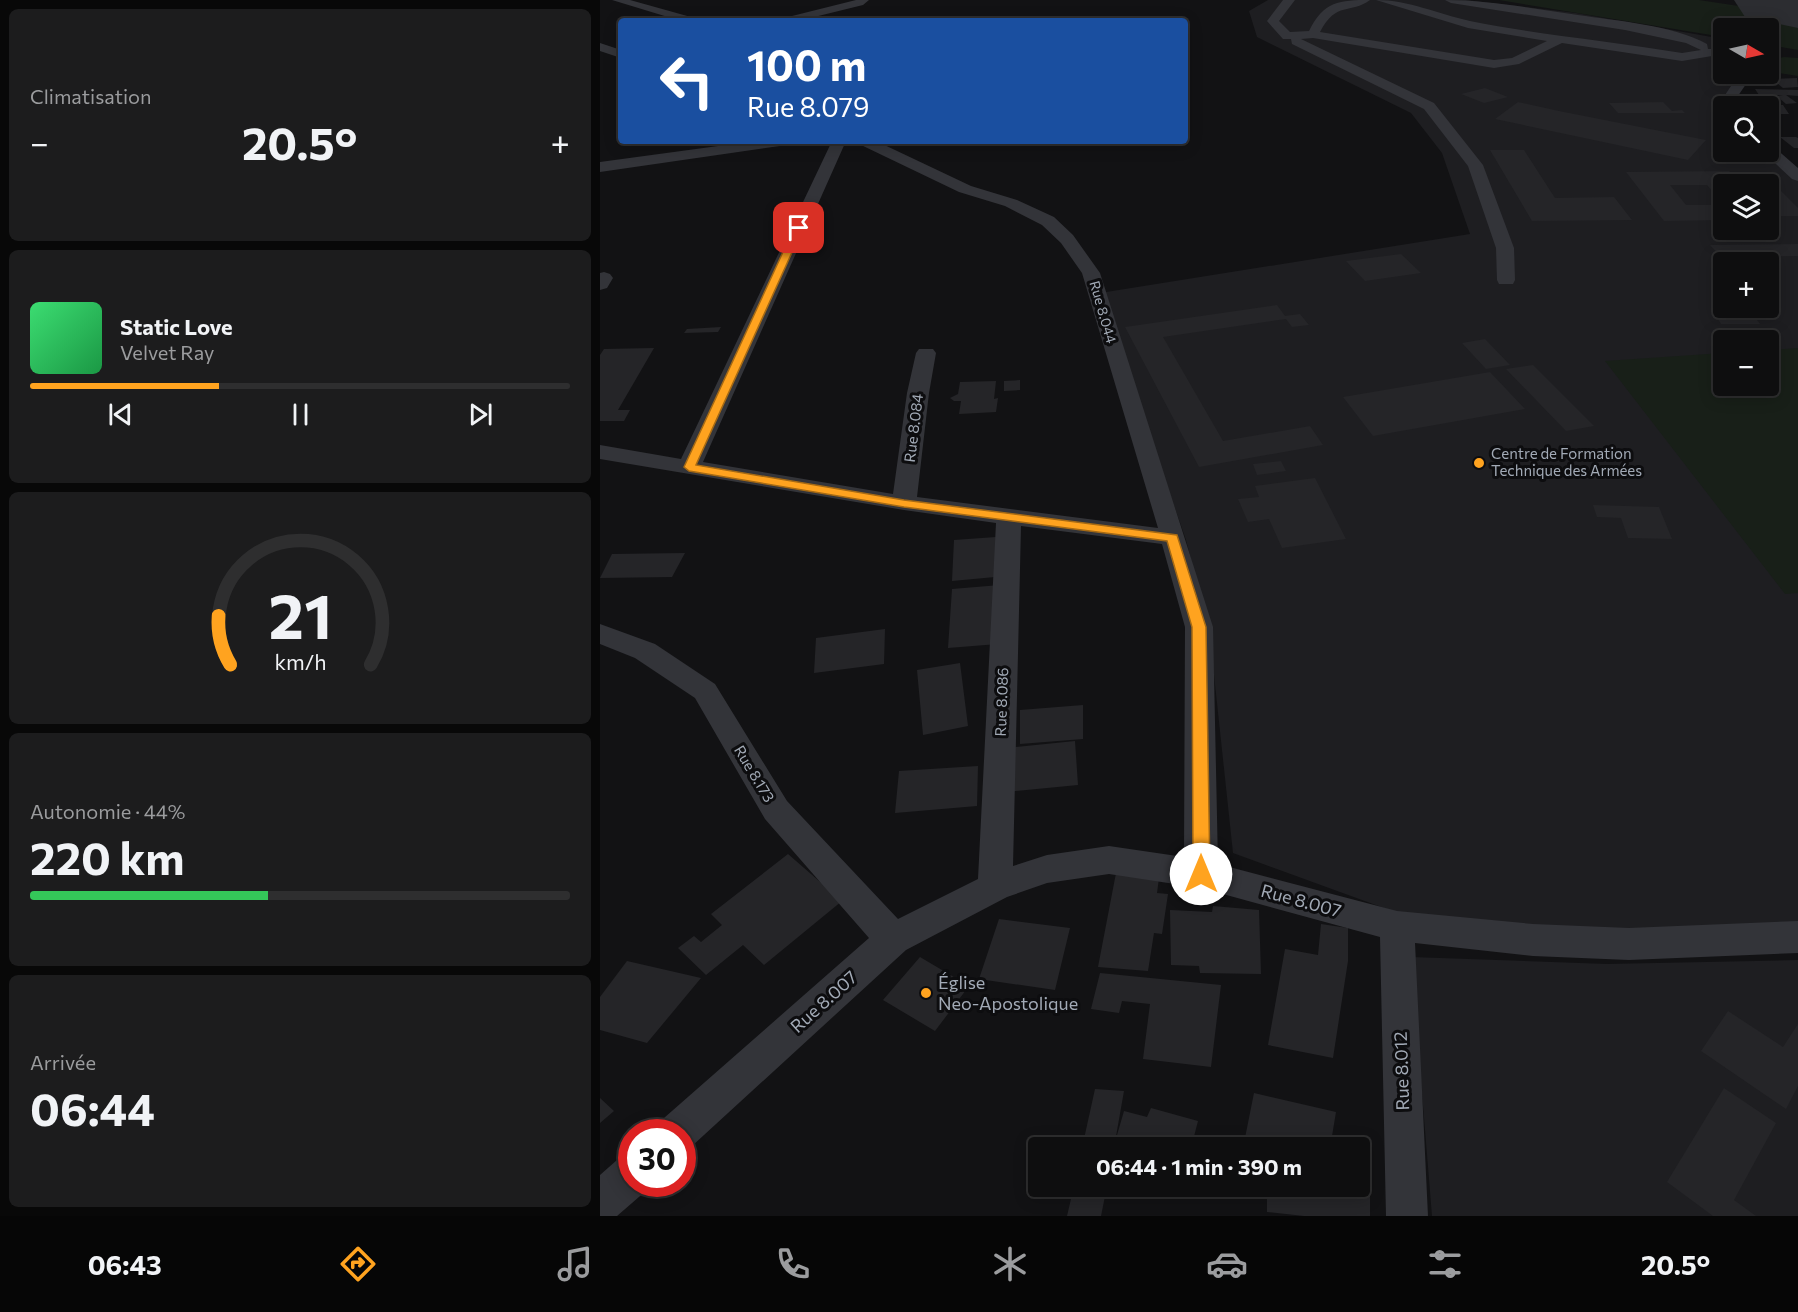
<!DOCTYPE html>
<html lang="fr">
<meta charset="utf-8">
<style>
body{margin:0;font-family:Commissioner,sans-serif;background:#1c1c1d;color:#f1f3f6;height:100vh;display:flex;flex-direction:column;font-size:22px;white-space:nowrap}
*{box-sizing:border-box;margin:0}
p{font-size:20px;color:#9b9c9e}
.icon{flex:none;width:33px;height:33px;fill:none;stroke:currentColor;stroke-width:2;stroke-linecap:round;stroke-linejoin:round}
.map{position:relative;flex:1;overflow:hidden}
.panel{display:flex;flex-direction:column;gap:9px;padding:9px;background:#080808;width:600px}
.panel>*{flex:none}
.hud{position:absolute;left:18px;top:18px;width:570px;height:126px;border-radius:6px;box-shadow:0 3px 15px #0003,0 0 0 2px #2e2e2f;background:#1a4fa0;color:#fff;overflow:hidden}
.needle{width:39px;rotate:99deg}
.controls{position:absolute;left:1113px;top:18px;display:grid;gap:12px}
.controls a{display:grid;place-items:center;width:66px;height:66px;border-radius:6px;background:#0e0e0f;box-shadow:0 3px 15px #0003,0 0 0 2px #2e2e2f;font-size:30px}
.speed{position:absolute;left:18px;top:1119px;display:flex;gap:12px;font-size:30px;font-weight:700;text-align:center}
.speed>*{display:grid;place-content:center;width:78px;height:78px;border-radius:50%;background:#0e0e0f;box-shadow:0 3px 15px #0003,0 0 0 2px #2e2e2f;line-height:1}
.speed .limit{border:9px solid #d22;background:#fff;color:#111}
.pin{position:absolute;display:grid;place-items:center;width:51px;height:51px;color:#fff;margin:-26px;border-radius:12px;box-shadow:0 3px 9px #0006}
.me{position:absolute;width:66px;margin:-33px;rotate:0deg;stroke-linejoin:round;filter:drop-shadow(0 0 4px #0008)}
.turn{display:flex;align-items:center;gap:21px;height:126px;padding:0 30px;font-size:27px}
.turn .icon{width:78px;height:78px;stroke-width:2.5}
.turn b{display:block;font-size:42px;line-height:51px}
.big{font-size:45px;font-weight:700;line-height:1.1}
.panel .card{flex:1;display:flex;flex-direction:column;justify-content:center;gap:9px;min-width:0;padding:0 21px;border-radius:9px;background:#1c1c1d}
.panel .dial{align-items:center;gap:0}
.dial svg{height:156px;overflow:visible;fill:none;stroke:#2e2e2f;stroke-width:7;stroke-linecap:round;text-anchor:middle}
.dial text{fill:#f1f3f6;stroke:none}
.song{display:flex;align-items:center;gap:18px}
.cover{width:72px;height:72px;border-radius:9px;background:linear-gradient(135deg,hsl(140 70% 55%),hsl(140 70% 35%))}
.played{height:6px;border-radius:3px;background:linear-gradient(90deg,#ffa31f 35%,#2e2e2f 35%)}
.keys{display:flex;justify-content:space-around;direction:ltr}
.heat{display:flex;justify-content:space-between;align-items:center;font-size:33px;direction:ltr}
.charge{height:9px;border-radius:4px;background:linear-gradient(90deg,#34c759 44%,#2e2e2f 0)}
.trip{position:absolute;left:428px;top:1137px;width:342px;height:60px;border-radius:6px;background:#0e0e0f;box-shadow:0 3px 15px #0003,0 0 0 2px #2e2e2f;font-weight:700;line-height:60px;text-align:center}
.tab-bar{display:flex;height:96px;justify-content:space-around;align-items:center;background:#060606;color:#9b9c9e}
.tab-bar .icon{width:42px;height:42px}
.tab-bar .active{color:#ffa31f}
.tab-bar b{font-size:27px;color:#f1f3f6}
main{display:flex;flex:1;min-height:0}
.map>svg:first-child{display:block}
.built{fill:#1e1e21;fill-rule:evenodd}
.green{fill:#181f18}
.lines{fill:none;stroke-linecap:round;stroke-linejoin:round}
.runway{fill:#2c2d31;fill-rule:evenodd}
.building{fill:#252528}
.street{fill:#333439;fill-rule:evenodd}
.route{fill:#ffa31f;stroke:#a66a14;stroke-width:1.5}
.poi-dot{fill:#ffa31f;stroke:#0d0d0f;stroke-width:2}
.labels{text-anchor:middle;stroke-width:6;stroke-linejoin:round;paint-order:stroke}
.far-street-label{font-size:14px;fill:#a2aab6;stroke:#0d0d0f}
.street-label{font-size:15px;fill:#a2aab6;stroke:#0d0d0f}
.poi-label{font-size:15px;fill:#a2aab6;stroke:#0d0d0f;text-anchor:start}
.near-street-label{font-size:18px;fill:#a2aab6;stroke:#0d0d0f}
.near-poi-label{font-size:18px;fill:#a2aab6;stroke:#0d0d0f;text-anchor:start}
</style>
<main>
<section class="panel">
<div class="card"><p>Climatisation</p>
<div class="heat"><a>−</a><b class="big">20.5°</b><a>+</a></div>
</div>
<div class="card">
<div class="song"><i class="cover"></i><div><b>Static Love</b><p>Velvet Ray</p></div></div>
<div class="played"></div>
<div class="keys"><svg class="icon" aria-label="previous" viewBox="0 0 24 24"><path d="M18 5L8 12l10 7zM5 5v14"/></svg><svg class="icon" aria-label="pause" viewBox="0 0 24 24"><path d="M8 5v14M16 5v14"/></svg><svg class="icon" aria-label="next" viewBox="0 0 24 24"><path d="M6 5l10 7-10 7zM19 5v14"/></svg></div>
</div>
<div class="card dial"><svg viewBox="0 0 100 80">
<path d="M14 69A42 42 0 1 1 86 69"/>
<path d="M14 69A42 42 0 0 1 8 44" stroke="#ffa31f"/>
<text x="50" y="56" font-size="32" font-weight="700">21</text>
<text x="50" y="72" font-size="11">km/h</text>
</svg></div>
<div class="card"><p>Autonomie · 44%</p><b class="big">220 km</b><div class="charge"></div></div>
<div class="card"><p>Arrivée</p><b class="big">06:44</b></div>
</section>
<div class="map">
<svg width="1198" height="1216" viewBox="0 0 1198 1216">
<rect width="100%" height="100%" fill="#121214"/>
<path class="built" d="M 668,0 L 866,0 L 976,13 L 1123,39 L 1124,74 L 1140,74 L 1119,107 L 1123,111 L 1124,152 L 1168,152 L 1198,179 L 1198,926 L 1007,935 L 795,912 L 633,853 L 609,628 L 586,540 L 500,293 L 870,234 L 842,153 L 811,113 L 657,37 L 649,11 ZM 1124,184 L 1168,184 L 1168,230 L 1124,230 ZM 1124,262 L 1168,262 L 1168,308 L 1124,308 ZM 1124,340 L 1168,340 L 1168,386 L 1124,386 Z
M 811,957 L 1007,964 L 1198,960 L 1198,1216 L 832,1216 Z"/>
<path class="green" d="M 899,0 L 1099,0 L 1198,15 L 1198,50 L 1169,45 L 1168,28 L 1124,28 L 1123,37 Z
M 1184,57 L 1198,58 L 1198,76 L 1179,73 L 1153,81 L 1144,79 L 1144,74 L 1168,74 L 1169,60 Z
M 1198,348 L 1198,593 L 1185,594 L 1005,361 L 1123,353 L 1124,386 L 1168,386 L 1169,350 Z"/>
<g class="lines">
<path class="runway" d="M 1134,0 L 1198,0 L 1198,28 L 1145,17 Z"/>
</g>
<path class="building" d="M 1197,78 L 1198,87 L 1183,88 L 1172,79 Z
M 885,88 L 908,97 L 884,103 L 861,94 Z
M 1155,89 L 1198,90 L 1198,96 L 1186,95 L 1197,103 L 1186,104 L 1177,96 L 1183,95 L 1168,95 L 1172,98 L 1168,98 L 1170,101 L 1163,101 L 1152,94 L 1159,95 Z
M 918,102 L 959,111 L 1106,140 L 1088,160 L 895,119 Z
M 1063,102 L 1072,111 L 1082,110 L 1085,113 L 1018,113 L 1009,103 Z
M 1168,105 L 1183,105 L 1189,114 L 1174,114 L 1168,109 Z
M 1180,137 L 1196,137 L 1198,138 L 1198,148 L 1194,148 Z
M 890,150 L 924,150 L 955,198 L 1014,197 L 1032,220 L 932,221 Z
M 1129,171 L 1142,184 L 1124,184 L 1124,204 L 1107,185 L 1070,185 L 1086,205 L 1124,205 L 1124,220 L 1064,221 L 1026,172 Z
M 1166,176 L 1198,208 L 1198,216 L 1175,216 L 1168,210 L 1168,184 L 1144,184 L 1136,177 Z
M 1149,233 L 1166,233 L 1172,240 L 1156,241 Z
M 1198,244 L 1198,256 L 1121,257 L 1110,245 Z
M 801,254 L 821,273 L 765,281 L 746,261 Z
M 677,305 L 685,316 L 700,314 L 709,325 L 692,327 L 686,319 L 563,337 L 623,441 L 710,426 L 723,445 L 599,467 L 525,327 Z
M 1116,316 L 1154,316 L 1160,324 L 1121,324 Z
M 121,327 L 118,332 L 84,333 L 87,329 Z
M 885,339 L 910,365 L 886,369 L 862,343 Z
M 54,348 L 18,410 L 30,410 L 24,421 L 0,421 L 0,355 L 4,349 Z
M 933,365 L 994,426 L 966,431 L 906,369 Z
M 890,372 L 925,409 L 773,436 L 743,397 Z
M 420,380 L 420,390 L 404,391 L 404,381 Z
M 396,381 L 394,399 L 398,398 L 396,412 L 359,414 L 361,401 L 354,401 L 350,398 L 358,394 L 360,382 Z
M 681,461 L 686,471 L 657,475 L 653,464 Z
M 715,478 L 746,539 L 682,548 L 669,519 L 648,522 L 638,499 L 659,497 L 655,486 Z
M 993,505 L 1059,507 L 1072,539 L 1028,538 L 1021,518 L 997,517 Z
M 396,537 L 395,577 L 352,581 L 354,540 Z
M 85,553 L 72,577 L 0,578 L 12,554 Z
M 400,585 L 398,644 L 348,648 L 352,589 Z
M 285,629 L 284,664 L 214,673 L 216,638 Z
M 360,663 L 368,726 L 323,735 L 317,670 Z
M 483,705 L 483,739 L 420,744 L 420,710 Z
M 475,741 L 478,785 L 406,792 L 407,748 Z
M 378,766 L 377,806 L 295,813 L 299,771 Z
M 188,854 L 242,901 L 164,965 L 143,945 L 106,975 L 78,948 L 94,936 L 101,942 L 122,925 L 111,914 Z
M 516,873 L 559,878 L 557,893 L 568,894 L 562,934 L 554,933 L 548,971 L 498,967 Z
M 613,906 L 659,910 L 661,974 L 600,973 L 599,966 L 571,965 L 570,910 L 612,912 Z
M 399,919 L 470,928 L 455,990 L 379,979 Z
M 721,924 L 748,928 L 748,961 L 733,1058 L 668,1045 L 685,949 L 718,955 Z
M 320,957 L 369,986 L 335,1031 L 283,1000 Z
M 27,961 L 101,978 L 47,1043 L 0,1030 L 0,997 Z
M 500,973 L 621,985 L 611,1067 L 543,1059 L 550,1004 L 522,1001 L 519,1013 L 491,1009 Z
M 1128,1011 L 1183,1047 L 1198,1024 L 1198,1086 L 1186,1109 L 1101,1051 Z
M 1124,1088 L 1176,1123 L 1134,1200 L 1156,1216 L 1113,1216 L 1067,1182 Z
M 495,1089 L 524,1091 L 515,1142 L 524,1111 L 547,1117 L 551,1108 L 598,1121 L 591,1148 L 482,1148 Z
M 654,1093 L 736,1112 L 730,1148 L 643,1148 Z
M 0,1098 L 14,1111 L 0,1123 Z
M 759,1169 L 770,1169 L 770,1216 L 704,1216 L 667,1212 L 667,1197 L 634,1187 L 708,1186 L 731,1190 L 731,1186 L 759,1186 Z
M 474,1186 L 507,1186 L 501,1216 L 467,1216 Z"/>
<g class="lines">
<path class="street" d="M 12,0 L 30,0 L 98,19 L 100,21 L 81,21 Z
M 256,0 L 269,0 L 263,5 L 198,21 L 178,21 L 180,19 Z
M 683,0 L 695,0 L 679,21 L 690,32 L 709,31 C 724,1 739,0 770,0 C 750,15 737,0 720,32 L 894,60 L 912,58 L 947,41 L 868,28 L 776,0 C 809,0 838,14 870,21 C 940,35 1012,41 1082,53 L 1101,50 L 1086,43 L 1025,30 L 851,3 L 845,0 C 890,0 934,9 978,15 C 1018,21 1072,25 1107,44 L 1108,49 L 1116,49 L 1118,52 L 1112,56 L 1082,61 L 962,43 L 919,64 L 894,68 L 713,38 L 701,39 L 834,103 L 883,165 L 914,248 L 915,280 L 913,284 L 899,284 L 897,280 L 896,248 L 868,166 L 824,109 L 692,44 L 691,39 L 683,39 L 667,21 Z
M 1171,26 L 1177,30 L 1174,41 L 1168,45 L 1168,28 L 1166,28 Z
M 0,43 L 21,50 L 21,58 L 0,51 Z
M 1139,74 L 1153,74 L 1131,106 L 1124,106 L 1124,111 L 1119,110 L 1117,107 Z
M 155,141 L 194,141 L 187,145 L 0,172 L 0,162 Z
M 232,141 L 246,141 L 103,462 L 293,494 L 307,393 L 316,353 L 319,349 L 333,349 L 336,353 L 329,393 L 317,497 L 558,528 L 482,273 L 461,243 L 442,225 L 405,206 L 359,192 L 259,144 L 257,141 L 276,141 L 371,186 L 417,200 L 454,217 L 473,235 L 500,273 L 613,627 L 618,864 L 797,911 L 933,924 L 1029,928 L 1198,921 L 1198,953 L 1029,960 L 933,956 L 815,943 L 828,1216 L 786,1216 L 780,937 L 601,888 L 509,874 L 447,883 L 407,897 L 306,950 L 92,1146 L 82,1151 L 82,1132 L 58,1132 L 64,1118 L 269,938 L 165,819 L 95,698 L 35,658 L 0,644 L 0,624 L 55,644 L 115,684 L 187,801 L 298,919 L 378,879 L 396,523 L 304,510 L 0,459 L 0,445 L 81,459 ZM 421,526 L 562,544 L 585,627 L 584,857 L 509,846 L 447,855 L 413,866 Z
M 1168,145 L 1173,146 L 1198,168 L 1198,181 L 1192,179 L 1163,152 L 1168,152 Z
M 4,272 L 10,274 L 13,278 L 7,288 L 0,290 L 0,273 Z
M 32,1154 L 32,1184 L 49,1184 L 47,1190 L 17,1216 L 0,1216 L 0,1175 L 17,1160 Z"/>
</g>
<path class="route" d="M 199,225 L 203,228 L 96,465 L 304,500 L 577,535 L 606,627 L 610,874 L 607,879 L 601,882 L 595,879 L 593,874 L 592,627 L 567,541 L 304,507 L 89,471 L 84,467 L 194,228 Z"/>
<g class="poi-dot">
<circle cx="879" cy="463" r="6"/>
<circle cx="326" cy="993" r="6"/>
</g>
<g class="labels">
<g class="far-street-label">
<text transform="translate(503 312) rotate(74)" y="5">Rue 8.044</text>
</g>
<g class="street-label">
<text transform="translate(314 428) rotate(-83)" y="5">Rue 8.084</text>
<text transform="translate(402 702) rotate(-88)" y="5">Rue 8.086</text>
<text transform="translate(154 774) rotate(59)" y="5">Rue 8.173</text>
</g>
<g class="poi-label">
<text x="891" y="459">Centre de Formation<tspan x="891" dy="17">Technique des Armées</tspan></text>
</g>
<g class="near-street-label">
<text transform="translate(701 901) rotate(15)" y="6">Rue 8.007</text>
<text transform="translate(224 1002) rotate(-42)" y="6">Rue 8.007</text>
<text transform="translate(802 1071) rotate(-92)" y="6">Rue 8.012</text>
</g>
<g class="near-poi-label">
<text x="338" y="989">Église<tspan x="338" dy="21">Neo-Apostolique</tspan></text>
</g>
</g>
</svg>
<div class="controls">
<a><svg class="needle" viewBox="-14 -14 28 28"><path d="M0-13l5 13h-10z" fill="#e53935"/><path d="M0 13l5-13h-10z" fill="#9b9c9e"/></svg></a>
<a><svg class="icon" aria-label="search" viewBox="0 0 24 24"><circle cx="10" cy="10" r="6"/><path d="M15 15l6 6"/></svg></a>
<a><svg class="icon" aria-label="layers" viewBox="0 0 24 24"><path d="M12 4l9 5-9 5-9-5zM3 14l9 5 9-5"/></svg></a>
<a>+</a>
<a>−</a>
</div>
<div class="speed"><div class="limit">30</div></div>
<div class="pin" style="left:199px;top:228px;background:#d93025"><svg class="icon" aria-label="arrive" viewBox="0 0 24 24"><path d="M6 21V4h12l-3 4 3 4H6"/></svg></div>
<svg class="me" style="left:601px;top:874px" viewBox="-20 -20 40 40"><circle r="19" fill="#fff"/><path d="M0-13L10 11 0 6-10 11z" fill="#ffa31f"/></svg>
<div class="trip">06:44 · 1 min · 390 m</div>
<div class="hud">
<div class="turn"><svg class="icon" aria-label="left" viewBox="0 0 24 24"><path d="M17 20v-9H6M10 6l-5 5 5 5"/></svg><div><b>100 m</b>Rue 8.079</div></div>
</div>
</div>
</main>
<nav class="tab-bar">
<b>06:43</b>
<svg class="icon active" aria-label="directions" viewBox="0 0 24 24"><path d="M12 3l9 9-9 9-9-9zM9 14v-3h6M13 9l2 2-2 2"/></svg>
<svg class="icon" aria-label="music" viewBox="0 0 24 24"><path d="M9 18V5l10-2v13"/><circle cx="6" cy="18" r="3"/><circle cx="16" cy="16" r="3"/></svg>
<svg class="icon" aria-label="phone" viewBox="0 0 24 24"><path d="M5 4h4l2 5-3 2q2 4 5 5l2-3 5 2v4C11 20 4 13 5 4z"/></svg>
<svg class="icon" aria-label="climate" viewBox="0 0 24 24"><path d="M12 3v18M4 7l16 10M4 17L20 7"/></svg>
<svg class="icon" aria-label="car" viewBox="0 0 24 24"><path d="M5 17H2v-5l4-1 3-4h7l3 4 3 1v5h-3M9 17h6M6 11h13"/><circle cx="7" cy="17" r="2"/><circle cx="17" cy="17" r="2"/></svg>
<svg class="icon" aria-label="filters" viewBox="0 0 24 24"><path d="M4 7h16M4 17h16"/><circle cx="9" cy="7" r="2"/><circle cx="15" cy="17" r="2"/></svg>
<b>20.5°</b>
</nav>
